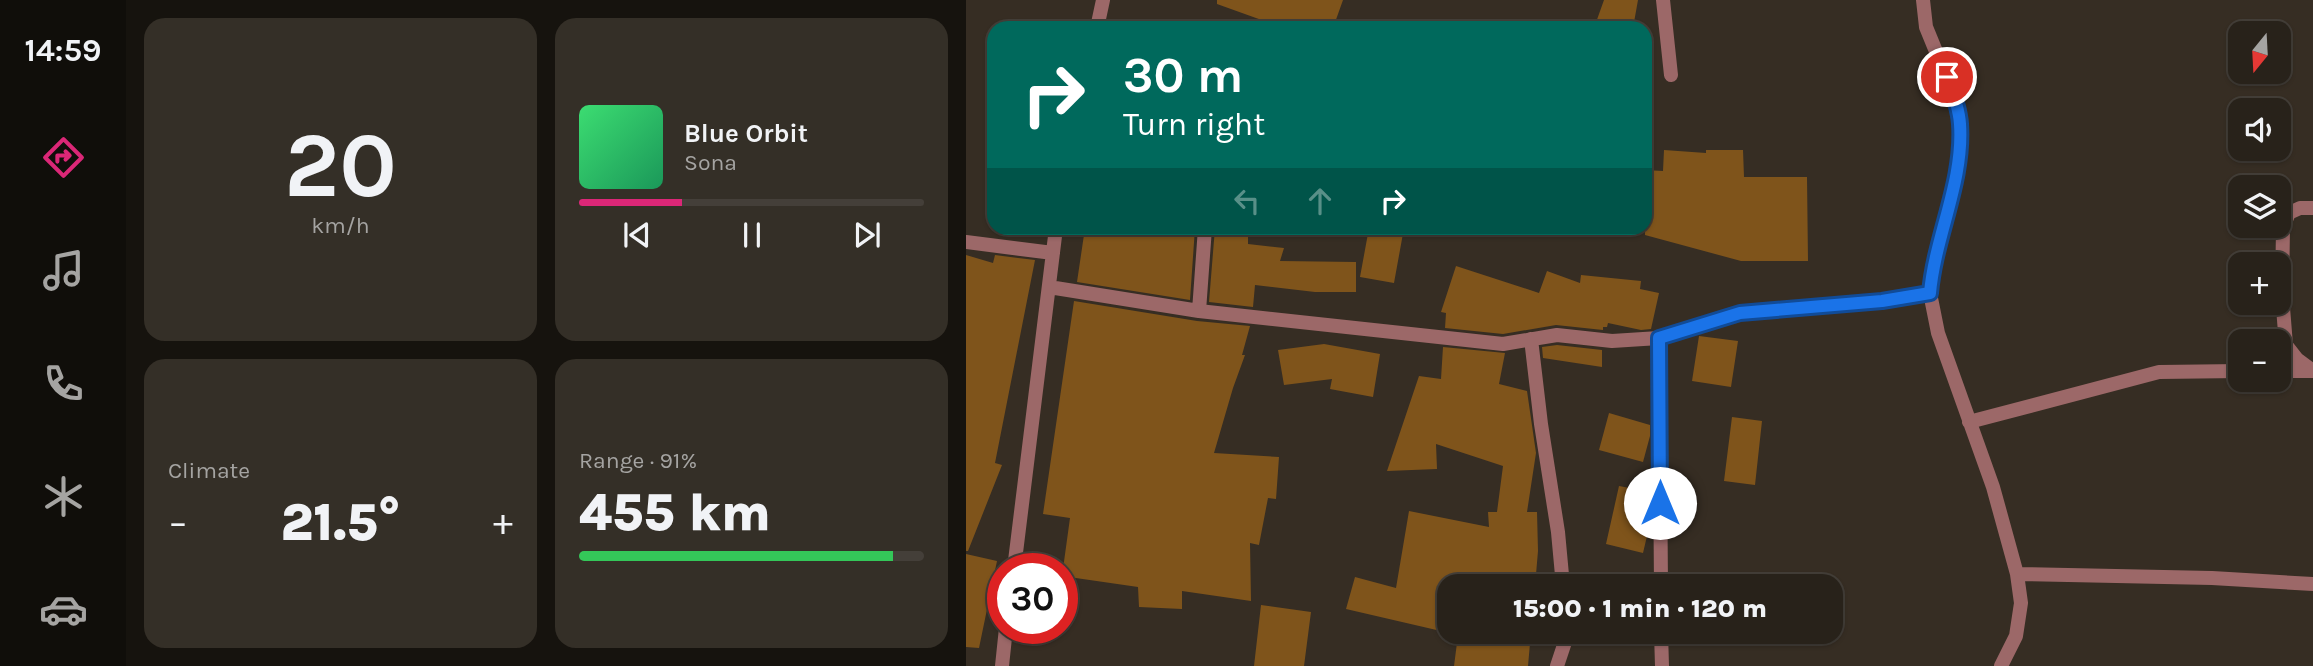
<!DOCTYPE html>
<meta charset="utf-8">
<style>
body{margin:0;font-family:Karla,sans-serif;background:#342f27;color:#f1f3f6;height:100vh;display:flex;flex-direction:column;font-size:26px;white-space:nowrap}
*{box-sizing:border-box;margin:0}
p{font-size:23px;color:#a5a4a2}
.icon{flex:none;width:38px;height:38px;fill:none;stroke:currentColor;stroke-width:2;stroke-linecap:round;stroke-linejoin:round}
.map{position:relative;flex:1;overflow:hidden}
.drawer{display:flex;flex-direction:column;gap:18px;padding:18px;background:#16130e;width:840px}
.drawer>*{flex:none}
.top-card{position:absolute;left:21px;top:21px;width:665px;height:214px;border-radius:21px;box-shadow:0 2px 5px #0004,0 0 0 2px #443f39;background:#00695c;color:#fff;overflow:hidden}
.needle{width:46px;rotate:198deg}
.buttons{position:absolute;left:1262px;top:21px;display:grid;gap:14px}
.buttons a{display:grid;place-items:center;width:63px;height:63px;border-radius:14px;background:#28221a;box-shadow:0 2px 5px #0004,0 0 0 2px #443f39;font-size:35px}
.speed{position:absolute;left:21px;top:553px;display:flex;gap:14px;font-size:35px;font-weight:700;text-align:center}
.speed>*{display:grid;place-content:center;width:91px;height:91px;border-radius:50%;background:#28221a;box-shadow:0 2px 5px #0004,0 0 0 2px #443f39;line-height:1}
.speed .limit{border:10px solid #d22;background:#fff;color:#111}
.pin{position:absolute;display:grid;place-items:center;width:60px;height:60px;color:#fff;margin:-30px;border:4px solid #fff;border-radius:50%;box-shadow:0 2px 7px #0007}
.me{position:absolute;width:77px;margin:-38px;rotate:0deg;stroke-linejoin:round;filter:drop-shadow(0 0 5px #0008)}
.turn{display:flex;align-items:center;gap:24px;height:147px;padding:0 21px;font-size:32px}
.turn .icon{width:91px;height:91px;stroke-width:2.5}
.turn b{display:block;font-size:49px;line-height:60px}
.lanes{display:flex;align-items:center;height:66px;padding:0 21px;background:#0003;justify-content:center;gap:35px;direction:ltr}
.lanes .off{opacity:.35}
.big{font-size:52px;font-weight:800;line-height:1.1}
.drawer .card{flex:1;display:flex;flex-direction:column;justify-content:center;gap:10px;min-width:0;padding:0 24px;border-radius:21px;background:#342f27}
.drawer .dial{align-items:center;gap:0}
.dial b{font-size:91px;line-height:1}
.song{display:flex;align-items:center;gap:21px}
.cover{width:84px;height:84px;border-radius:10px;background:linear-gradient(135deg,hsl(140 70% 55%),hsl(150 70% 35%))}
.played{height:7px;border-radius:4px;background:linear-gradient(90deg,#db2777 30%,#443f39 30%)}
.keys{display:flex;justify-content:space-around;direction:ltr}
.heat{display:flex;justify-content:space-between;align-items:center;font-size:38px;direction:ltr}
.charge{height:10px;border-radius:5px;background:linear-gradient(90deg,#34c759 91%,#443f39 0)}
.drawer .tiles{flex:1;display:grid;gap:18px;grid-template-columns:repeat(2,1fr)}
.trip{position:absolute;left:471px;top:574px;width:406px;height:70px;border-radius:21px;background:#28221a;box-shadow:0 2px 5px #0004,0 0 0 2px #443f39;font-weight:800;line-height:70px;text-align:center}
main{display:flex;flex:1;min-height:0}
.menu{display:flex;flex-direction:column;width:126px;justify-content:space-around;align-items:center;background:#100e0a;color:#a5a4a2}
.menu .icon{width:49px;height:49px}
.menu .current{color:#db2777}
.menu b{font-size:32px;color:#f1f3f6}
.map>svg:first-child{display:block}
.building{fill:#7f541b}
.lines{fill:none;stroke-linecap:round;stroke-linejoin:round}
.minor{stroke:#9c6868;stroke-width:14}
.route-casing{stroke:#114b97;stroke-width:18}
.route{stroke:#1a73e8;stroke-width:12}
</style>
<main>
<nav class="menu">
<b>14:59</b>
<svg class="icon current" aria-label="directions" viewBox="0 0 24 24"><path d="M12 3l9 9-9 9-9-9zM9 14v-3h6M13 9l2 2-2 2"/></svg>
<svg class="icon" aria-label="music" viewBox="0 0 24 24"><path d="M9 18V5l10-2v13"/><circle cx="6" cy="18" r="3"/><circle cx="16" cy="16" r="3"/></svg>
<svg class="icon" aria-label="phone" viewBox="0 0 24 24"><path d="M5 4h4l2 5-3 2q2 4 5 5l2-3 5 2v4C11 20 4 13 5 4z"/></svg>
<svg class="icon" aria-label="climate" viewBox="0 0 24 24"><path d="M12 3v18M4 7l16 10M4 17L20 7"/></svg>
<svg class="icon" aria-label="car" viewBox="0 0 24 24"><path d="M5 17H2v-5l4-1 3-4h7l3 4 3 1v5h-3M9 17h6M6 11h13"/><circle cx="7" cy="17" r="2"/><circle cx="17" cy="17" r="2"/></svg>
</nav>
<section class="drawer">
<div class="tiles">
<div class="card dial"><b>20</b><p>km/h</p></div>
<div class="card">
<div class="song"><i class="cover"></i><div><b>Blue Orbit</b><p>Sona</p></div></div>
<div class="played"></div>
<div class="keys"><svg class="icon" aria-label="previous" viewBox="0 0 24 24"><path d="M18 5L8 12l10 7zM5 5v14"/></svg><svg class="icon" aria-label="pause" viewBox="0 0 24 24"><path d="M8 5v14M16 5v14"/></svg><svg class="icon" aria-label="next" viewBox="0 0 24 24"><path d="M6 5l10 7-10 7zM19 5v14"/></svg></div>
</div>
<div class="card"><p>Climate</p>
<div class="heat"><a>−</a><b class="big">21.5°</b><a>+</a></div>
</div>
<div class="card"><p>Range · 91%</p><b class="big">455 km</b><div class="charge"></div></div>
</div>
</section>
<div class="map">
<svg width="1347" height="666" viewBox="0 0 1347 666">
<rect width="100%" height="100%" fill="#362d23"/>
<path class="building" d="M 251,0 L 377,0 L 367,28 L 318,28 L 251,4 Z
M 638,0 L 672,0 L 667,28 L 628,28 Z
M 698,150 L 740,153 L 740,150 L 777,150 L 778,177 L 841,177 L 842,261 L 775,261 L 679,235 L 679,170 L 697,171 Z
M 119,228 L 229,228 L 224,300 L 111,282 Z
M 249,228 L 282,228 L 282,244 L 318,248 L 314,261 L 390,262 L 390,292 L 349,292 L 289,285 L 287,307 L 243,302 Z
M 403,228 L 438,228 L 428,283 L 394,277 Z
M 0,255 L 27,263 L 29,255 L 69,260 L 29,463 L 36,465 L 2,551 L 0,551 Z
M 490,266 L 573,293 L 581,271 L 614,283 L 615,275 L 675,281 L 674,289 L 693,293 L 685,329 L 675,330 L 642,323 L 641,327 L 637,327 L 637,330 L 590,325 L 537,334 L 479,328 L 480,313 L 475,312 Z
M 108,301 L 231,321 L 284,326 L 276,355 L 279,355 L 267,388 L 248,453 L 313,457 L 310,499 L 302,498 L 293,545 L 284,543 L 285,601 L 216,591 L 216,609 L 173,607 L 172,587 L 96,576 L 104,518 L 77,514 Z
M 733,336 L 772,341 L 765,387 L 726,381 Z
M 358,344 L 414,354 L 407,397 L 364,389 L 366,379 L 318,385 L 312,350 Z
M 591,345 L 636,350 L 636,367 L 577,358 L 576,347 Z
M 477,347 L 539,353 L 533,384 L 561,391 L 570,453 L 561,512 L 571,512 L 572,551 L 569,586 L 483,586 L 483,632 L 565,632 L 562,666 L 488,666 L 492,635 L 380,609 L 389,577 L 430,588 L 443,511 L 523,527 L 522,512 L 531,512 L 537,466 L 470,444 L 471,469 L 421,471 L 453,376 L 475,379 Z
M 643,413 L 684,425 L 684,436 L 677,462 L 633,450 Z
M 766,417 L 796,421 L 789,485 L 758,481 Z
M 653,486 L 685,492 L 685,519 L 677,553 L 640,544 Z
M 0,554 L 31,561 L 13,648 L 0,647 Z
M 295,605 L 345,612 L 338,666 L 288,666 Z"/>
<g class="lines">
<path class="minor" d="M 697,0 L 705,75
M 957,0 L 960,27 L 987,93 L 994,123 L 992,170 L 967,265 L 964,293 L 972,333 L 1027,487 L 1051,574 L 1055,603 L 1050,636 L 1035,666
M 131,28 L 137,0
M 1347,208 L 1334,208 L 1323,213 L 1317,227 L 1316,295 L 1320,345 L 1331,359 L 1347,371
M 239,228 L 233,311 L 537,344 L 591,335 L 646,341 L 693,338
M 0,242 L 87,253
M 83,287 L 233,311
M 565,339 L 575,424 L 592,532 L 597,586
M 1312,371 L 1346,371
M 1003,422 L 1193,372 L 1274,371
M 48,569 L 90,228
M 1051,574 L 1246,578 L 1347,584
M 695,586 L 693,338 L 774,313 L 916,301 L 964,293
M 695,632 L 696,666
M 36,666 L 40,628
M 591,666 L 601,636 L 601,632"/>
</g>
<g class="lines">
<g class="route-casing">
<path id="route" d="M 694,503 L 693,338 L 774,313 L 916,301 L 964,293 C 969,236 998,182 994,124 C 993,108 987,92 981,77"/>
</g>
<use href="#route" class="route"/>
</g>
</svg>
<div class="buttons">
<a><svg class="needle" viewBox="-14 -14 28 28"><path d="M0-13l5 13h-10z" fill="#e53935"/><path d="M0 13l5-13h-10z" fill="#a5a4a2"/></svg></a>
<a><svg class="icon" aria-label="sound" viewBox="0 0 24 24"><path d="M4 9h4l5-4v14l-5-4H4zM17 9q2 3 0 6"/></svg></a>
<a><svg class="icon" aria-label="layers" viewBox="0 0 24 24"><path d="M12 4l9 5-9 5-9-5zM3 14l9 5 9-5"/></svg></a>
<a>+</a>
<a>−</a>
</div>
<div class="speed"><div class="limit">30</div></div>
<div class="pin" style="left:981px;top:77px;background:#d93025"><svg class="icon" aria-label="arrive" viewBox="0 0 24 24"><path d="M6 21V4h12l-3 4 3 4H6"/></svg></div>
<svg class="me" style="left:694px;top:503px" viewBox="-20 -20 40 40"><circle r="19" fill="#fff"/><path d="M0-13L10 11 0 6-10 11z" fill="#1a73e8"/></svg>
<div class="trip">15:00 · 1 min · 120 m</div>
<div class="top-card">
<div class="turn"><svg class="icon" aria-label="right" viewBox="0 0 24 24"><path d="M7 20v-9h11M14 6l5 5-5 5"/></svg><div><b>30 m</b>Turn right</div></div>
<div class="lanes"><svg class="icon off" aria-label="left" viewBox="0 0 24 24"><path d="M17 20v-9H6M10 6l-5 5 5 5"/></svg><svg class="icon off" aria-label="ahead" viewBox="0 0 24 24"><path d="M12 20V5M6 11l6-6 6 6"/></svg><svg class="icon" aria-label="right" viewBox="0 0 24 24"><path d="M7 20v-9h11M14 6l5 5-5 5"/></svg></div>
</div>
</div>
</main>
